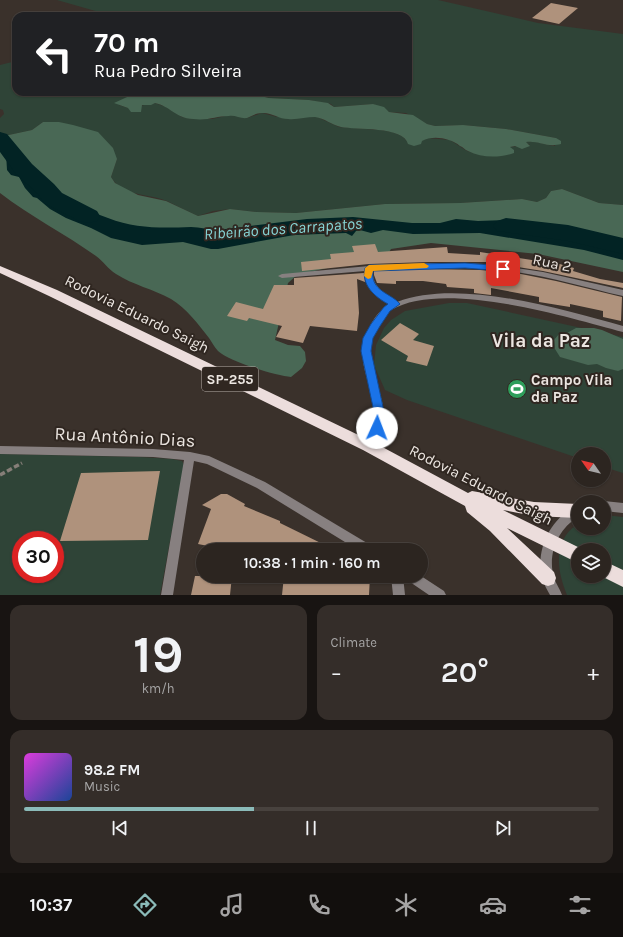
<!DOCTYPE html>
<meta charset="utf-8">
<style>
body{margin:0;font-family:Karla,sans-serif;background:#342d29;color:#f1f3f6;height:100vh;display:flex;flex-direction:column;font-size:15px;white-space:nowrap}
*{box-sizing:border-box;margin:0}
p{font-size:13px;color:#a6a5a5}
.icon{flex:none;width:22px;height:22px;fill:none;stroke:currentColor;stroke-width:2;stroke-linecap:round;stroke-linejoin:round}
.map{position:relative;height:595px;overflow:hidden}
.panel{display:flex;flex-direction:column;gap:10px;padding:10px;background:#181412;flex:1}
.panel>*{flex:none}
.guide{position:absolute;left:12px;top:12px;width:400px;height:84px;border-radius:12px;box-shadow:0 1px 3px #0004,0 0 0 1px #48423e;background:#202124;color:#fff;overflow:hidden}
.needle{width:26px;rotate:304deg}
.controls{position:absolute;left:571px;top:447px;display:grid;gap:8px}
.controls a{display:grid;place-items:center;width:40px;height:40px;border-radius:50%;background:#2c2520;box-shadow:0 1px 3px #0004,0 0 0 1px #48423e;font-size:20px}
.speed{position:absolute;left:12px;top:531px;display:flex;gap:8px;font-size:20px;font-weight:700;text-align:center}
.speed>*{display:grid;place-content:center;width:52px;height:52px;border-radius:50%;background:#2c2520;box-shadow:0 1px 3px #0004,0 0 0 1px #48423e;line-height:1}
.speed .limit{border:6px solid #d22;background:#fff;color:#111}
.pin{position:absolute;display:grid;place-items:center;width:34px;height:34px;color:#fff;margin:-17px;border-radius:8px;box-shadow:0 2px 6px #0006}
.me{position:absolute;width:44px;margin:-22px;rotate:2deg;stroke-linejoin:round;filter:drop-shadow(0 0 3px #0008)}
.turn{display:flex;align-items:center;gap:14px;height:84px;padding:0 16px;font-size:18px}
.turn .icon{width:52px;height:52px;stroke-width:2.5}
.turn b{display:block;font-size:28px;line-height:34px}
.big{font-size:30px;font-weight:600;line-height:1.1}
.panel .card{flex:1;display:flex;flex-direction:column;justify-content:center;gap:6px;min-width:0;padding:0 14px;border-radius:12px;background:#342d29}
.panel .dial{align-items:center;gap:0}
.dial b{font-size:52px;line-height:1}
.song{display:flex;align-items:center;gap:12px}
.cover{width:48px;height:48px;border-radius:6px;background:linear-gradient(135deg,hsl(300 70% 55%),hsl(220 70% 35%))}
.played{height:4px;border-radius:2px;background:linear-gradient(90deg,#8bbbb9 40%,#48423e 40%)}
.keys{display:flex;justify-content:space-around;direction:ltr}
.heat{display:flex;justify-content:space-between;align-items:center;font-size:22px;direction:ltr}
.panel .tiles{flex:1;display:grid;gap:10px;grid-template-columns:1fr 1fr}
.card:last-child{grid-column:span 2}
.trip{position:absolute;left:196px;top:543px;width:232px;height:40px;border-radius:20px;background:#2c2520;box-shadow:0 1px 3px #0004,0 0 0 1px #48423e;font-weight:600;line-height:40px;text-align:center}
.dock{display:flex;height:64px;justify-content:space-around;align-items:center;background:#120f0d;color:#a6a5a5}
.dock .icon{width:28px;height:28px}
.dock .current{color:#8bbbb9}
.dock b{font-size:18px;color:#f1f3f6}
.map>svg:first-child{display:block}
.green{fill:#2f4437;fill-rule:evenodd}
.forest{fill:#496855}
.water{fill:#022324}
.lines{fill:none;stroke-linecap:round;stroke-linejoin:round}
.river{fill:#022324;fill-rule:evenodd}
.building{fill:#af927c}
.path{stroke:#867e78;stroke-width:3.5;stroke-dasharray:5.5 2.5;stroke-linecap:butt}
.minor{fill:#878080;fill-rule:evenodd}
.trunk{fill:#ecdddc;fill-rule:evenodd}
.route{fill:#1a73e8;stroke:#114b97}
.slow{fill:#f59e0b}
.labels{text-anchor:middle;stroke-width:4;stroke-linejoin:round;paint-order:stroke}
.shield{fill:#302721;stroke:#b4ada7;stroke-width:1}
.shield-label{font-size:14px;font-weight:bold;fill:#ece6e1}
.street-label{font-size:15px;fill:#ece6e1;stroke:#302721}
.poi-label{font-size:15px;font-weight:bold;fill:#ece6e1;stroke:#302721;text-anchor:start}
.water-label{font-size:16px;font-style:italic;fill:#86d4d5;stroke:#302721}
.near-street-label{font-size:18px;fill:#ece6e1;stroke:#302721}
.district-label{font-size:19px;font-weight:bold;fill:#ece6e1;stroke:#302721}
</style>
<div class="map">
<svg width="623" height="595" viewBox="0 0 623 595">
<rect width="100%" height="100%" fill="#3a312b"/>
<path class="green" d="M 57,0 L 438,0 L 538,23 L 623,34 L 623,205 L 599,203 L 562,189 L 551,191 L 546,198 L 537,202 L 522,199 L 460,203 L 385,204 L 296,213 L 257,212 L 230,209 L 213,211 L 198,216 C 187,211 177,206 167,201 C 148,193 123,197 111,177 L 117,159 L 59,122 L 43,122 L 32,130 L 4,136 L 0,132 L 0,118 L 4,114 L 3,110 L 0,109 L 0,65 L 16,61 L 16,92 L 138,92 L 119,105 L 128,108 L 155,103 L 166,107 L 182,117 L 193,119 L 212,119 L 230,115 L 247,118 L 262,113 L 277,117 L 317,117 L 339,127 L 380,130 L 392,132 L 402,136 L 407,141 L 421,141 L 427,138 L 450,140 L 467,151 L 486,156 L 509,147 L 530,145 L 525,142 C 535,140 545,145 555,146 L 556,138 L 506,129 L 463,125 L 435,126 L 427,124 L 406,113 L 389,112 L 373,104 L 334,107 L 331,104 L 309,100 L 269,98 L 244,92 L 408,92 L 408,16 L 113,16 Z
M 449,303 L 467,303 L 623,337 L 623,473 L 604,467 L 604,454 L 578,454 L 578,458 L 407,400 L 385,390 L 374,365 L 376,345 L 384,328 L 391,320 L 405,311 Z
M 0,454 L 139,457 L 172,459 L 182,461 L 184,465 L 160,595 L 0,595 ZM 21,540 L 55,540 L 55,574 L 21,574 Z
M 604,515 L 623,517 L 623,595 L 567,595 C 557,571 552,540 578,524 L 578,528 L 604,528 ZM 578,550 L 604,550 L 604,576 L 578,576 Z"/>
<path class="forest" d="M 138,92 L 244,92 L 269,98 L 309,100 L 328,103 L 334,107 L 373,104 L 384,107 L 389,112 L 413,115 L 427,124 L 435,126 L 463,125 L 506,129 L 556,138 L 561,141 L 561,144 C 547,148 538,140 526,142 L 530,146 L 522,149 L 515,146 L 510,147 L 514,150 L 514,153 C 499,158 482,158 468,151 C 465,150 463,147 460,146 C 450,138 433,135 422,141 L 421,144 L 414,146 L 408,144 C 404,126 355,130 341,127 C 332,125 324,118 315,117 C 306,117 297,120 288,119 C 279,119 271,112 262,113 C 256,113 252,116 247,118 C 241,119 235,115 229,116 C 216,116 208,121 193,119 C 175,118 170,106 155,103 L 151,105 L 142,105 L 141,112 L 131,112 L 128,108 L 114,103 Z
M 43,122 L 59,122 L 73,125 L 98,132 L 113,148 L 117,159 L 111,177 L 115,183 L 138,195 L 166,201 L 198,216 L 230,209 L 257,212 L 296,213 L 385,204 L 460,203 L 522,199 L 537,202 L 546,198 L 551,191 L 562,189 L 599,203 L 623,205 L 623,272 L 538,254 L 431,243 L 391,249 L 388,254 L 297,275 L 288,283 L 275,340 L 288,345 L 300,346 L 305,352 L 306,361 L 302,368 L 291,377 C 276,376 228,361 218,351 C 214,347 212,342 209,338 C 199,325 186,308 171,299 C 153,289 133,285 116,274 C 108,269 103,261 96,256 C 65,234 30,216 0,193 L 0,132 L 4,136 L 32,130 Z
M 576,328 L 594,328 L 602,330 L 623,339 L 623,369 L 618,371 L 606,368 L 597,364 L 588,365 L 560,357 L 555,349 L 554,340 L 559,334 L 567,333 Z"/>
<path class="water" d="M 0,132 C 3,135 7,137 10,140 C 17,146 26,160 24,169 L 46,189 L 53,198 C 72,203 90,212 108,218 C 136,229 162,228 191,227 C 200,227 209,230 218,230 L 307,219 L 353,217 L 412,223 L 440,223 L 456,219 L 478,221 L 506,220 L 517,221 L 543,231 L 568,233 L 576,231 L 623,242 L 623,260 L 584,250 L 480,233 L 413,234 L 383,230 L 371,233 L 360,230 L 356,231 L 352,236 L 346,233 L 294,235 L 218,249 L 211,249 L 183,242 L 142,245 L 111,238 L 91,228 L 66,218 L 50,209 L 37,198 L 33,197 L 25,188 L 19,177 L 11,175 L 7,170 L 6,153 L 0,146 Z"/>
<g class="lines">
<path class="river" d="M 0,132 L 7,134 L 32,164 L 54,184 L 62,193 L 97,211 L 100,216 L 97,221 L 88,223 L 79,221 L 44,203 L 38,194 L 16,174 L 0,152 Z
M 506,218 L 568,225 L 623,238 L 623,254 L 568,241 L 497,231 L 493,226 L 497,221 Z"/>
</g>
<path class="building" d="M 551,3 L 578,8 L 559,24 L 532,18 Z
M 375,244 L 378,252 L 447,247 L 448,253 L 480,255 L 480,252 L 538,261 L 538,258 L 574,268 L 573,271 L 600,279 L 623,283 L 623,288 L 543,271 L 487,262 L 428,262 L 369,264 L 302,271 L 301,262 L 331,259 L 330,254 L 354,252 L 352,246 Z
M 426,269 L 480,270 L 516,273 L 556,281 L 622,297 L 621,321 L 603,317 L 603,311 L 570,304 L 570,307 L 539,302 L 539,297 L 491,288 L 491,295 L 474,293 L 474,289 L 447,287 L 446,284 L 423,281 L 396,281 L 396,284 L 377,283 L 374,275 L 374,271 Z
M 364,273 L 365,282 L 357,279 L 359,313 L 357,331 L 310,326 L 303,343 L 276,337 L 282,326 L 249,318 L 247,321 L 227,316 L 236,302 L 263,309 L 274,285 L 294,285 L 294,278 Z
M 400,323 L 419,334 L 413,340 L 434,346 L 427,366 L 406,361 L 408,356 L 381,340 Z
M 160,471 L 148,540 L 60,541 L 81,473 Z
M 221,494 L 227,494 L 245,504 L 244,506 L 280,521 L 280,523 L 335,550 L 228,550 L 198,544 L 211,509 L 202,505 Z
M 195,576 L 232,576 L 230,595 L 191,595 Z
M 284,576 L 370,576 L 369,595 L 282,595 Z"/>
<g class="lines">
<path class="path" d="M 0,475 L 22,463"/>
<path class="minor" d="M 428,263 L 487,264 L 516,268 L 543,272 L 623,290 L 623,296 C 587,288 552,277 516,272 C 468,266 420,267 373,270 C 371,286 385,294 397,302 C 458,278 561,309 623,326 L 623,332 C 567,317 443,279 391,310 C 379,318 371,337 370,350 C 370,358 372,366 374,374 C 379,391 388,413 382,430 C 379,437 375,443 372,449 L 368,450 L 364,449 L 363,446 C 368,436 374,429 374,417 C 375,381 350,361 371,324 C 376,316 381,308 390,305 C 378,297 363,287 365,271 L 282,278 L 278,276 L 282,274 L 369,266 Z
M 0,446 L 153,449 L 190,452 L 209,456 L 265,482 L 372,546 L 374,550 L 358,550 L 257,488 L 207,464 L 194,461 L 173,595 L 161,595 L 184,460 L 153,457 L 0,454 Z
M 604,501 L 623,503 L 623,513 L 604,511 L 604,502 L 602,502 Z
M 578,506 L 578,517 C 558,529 547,554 554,578 C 556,584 560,589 562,595 L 550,595 C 547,590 544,584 542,578 C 535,550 551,516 578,506 Z
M 391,576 L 403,576 L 405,595 L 393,595 Z
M 405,576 L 421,576 L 444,591 L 446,595 L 429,595 L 407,580 Z"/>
<path class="trunk" d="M 0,266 L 57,290 L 373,442 L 468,493 L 472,491 L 534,502 L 578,504 L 578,518 L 534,516 L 503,510 L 584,550 L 578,550 L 578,563 L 507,528 L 554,572 L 556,578 L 554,584 L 548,586 L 542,584 L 490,531 L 467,512 L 465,506 L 363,450 L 49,296 L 0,273 Z
M 604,561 L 623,570 L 623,587 L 601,576 L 604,576 Z"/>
</g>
<path class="route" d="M 465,263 L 503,266 L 507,269 L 503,271 L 465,268 L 373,271 C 370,291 391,293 400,304 L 390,311 L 380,326 L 373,338 L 371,351 L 383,407 L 383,428 L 381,432 L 377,433 L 373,432 L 372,428 L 373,407 L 361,351 L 363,338 L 371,324 L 384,307 L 388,304 C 375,297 361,285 365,268 L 369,265 Z"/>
<path class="slow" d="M 424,263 L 429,266 L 427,268 L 373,271 L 371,278 L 368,279 L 364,276 L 365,268 L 369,265 Z"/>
<defs>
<g id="stadium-disc" transform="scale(1)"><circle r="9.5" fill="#2e9e5b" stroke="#302721"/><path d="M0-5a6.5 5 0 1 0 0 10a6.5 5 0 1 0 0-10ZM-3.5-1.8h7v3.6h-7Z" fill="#fff"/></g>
</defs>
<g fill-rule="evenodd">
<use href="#stadium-disc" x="517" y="389"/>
</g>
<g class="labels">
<rect class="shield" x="202" y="367" width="56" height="24" rx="3"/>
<g class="shield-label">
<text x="230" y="384">SP-255</text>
</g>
<g class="street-label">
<text transform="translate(552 263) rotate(12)" y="5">Rua 2</text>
<text transform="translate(137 314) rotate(26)" y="5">Rodovia Eduardo Saigh</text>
<text transform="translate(481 485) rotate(27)" y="5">Rodovia Eduardo Saigh</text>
</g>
<g class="poi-label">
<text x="531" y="385">Campo Vila<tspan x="531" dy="17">da Paz</tspan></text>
</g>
<g class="water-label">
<text transform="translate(283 228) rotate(-4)" y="6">Ribeirão dos Carrapatos</text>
</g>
<g class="near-street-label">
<text transform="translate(125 437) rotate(3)" y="6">Rua Antônio Dias</text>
</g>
<g class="district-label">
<text x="541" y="347">Vila da Paz</text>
</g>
</g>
</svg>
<div class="controls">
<a><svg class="needle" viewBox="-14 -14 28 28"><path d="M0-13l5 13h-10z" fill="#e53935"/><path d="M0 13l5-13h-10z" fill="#a6a5a5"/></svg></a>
<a><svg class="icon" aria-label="search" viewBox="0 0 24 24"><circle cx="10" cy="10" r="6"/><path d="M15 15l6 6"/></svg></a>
<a><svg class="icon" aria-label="layers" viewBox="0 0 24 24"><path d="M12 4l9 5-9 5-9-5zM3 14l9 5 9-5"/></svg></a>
</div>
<div class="speed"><div class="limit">30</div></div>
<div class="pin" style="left:503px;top:269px;background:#d93025"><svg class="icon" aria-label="arrive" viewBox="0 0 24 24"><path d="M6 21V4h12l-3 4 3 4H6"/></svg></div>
<svg class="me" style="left:377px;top:428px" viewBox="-20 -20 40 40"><circle r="19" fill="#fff"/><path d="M0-13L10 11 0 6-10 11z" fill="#1a73e8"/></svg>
<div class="trip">10:38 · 1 min · 160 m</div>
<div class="guide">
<div class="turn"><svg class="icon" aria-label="left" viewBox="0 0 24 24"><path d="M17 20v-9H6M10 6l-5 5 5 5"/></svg><div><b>70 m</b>Rua Pedro Silveira</div></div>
</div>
</div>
<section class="panel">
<div class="tiles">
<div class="card dial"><b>19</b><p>km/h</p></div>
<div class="card"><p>Climate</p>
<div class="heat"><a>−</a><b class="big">20°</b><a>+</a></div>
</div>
<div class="card">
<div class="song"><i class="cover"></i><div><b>98.2 FM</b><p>Music</p></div></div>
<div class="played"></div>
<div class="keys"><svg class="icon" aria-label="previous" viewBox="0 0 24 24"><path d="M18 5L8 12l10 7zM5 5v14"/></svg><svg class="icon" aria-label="pause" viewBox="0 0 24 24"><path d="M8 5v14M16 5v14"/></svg><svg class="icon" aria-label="next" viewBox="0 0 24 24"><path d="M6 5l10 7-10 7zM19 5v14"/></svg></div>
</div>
</div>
</section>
<nav class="dock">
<b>10:37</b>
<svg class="icon current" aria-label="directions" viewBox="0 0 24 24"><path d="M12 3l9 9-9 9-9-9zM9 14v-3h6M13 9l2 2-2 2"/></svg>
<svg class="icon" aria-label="music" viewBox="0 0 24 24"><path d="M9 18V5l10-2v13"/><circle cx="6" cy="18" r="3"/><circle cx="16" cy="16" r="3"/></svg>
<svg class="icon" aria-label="phone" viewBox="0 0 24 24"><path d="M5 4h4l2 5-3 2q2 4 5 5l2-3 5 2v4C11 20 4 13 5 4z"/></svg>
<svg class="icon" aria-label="climate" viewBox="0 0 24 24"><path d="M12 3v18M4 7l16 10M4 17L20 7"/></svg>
<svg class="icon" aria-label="car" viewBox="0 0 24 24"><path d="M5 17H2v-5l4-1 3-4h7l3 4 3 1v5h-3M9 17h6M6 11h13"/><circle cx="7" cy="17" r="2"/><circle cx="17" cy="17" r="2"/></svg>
<svg class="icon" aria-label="filters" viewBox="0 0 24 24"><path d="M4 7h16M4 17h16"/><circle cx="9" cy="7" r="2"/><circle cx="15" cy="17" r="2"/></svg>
</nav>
